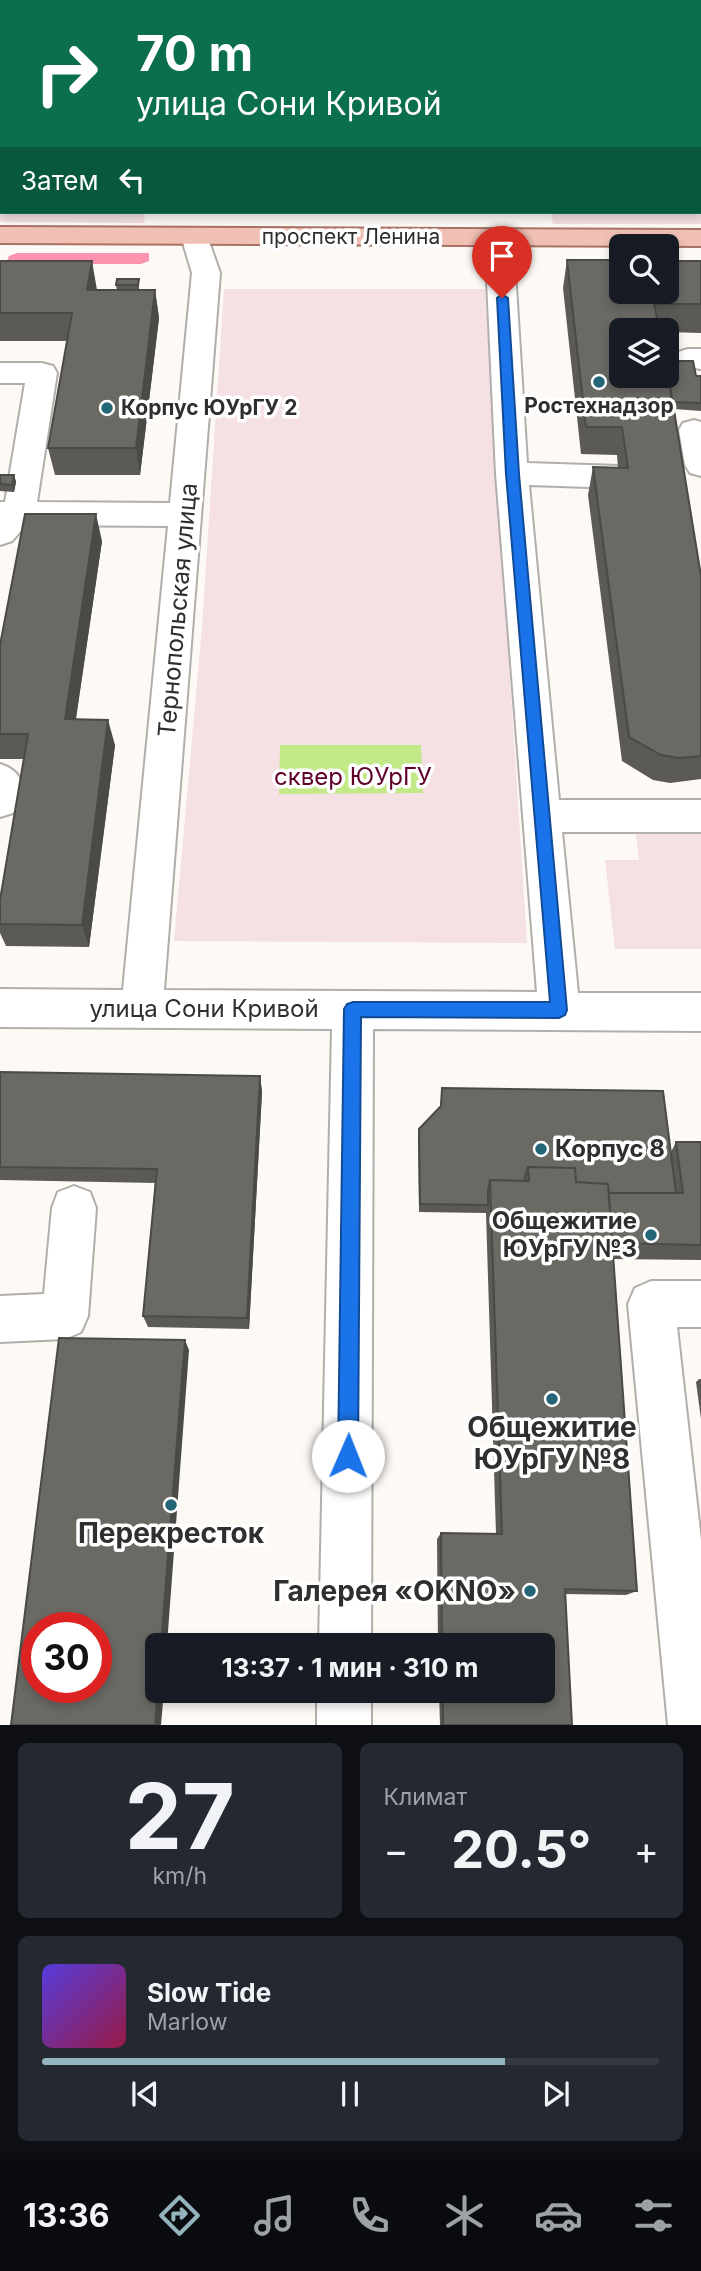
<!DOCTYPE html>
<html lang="ru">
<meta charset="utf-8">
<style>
body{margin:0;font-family:Inter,sans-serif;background:#242831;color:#f1f3f6;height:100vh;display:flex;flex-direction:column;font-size:26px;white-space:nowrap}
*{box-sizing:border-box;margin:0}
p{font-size:23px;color:#9ea1a6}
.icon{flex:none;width:38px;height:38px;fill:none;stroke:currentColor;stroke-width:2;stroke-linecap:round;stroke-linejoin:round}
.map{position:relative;height:1725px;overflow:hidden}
.sheet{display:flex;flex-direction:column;gap:18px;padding:18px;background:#0d0f14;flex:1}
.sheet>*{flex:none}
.hud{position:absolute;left:0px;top:0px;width:702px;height:214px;box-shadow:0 4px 10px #0003;background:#0b6e4f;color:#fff;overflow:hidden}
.buttons{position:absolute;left:609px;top:234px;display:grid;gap:14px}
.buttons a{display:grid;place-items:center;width:70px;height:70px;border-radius:10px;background:#171b24;box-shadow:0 4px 10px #0003;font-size:35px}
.speed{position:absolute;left:21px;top:1612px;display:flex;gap:14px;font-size:35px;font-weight:700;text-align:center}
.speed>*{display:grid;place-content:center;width:91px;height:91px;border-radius:50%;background:#171b24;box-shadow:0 4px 10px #0003;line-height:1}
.speed .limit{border:10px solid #d22;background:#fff;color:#111}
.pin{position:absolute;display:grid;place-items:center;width:60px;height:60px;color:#fff;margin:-72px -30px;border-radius:50% 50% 50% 0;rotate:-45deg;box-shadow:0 0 7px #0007}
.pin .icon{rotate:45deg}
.me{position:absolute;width:77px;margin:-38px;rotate:1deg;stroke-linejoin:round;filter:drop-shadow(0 0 5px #0008)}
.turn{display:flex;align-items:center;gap:24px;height:147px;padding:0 21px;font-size:32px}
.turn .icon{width:91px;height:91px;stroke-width:2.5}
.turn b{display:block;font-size:49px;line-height:60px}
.then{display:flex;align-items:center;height:66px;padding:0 21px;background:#0003;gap:14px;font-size:26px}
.big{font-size:52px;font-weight:700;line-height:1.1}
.sheet .tile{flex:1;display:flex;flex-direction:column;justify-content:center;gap:10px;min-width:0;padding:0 24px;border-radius:10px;background:#242831}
.sheet .dial{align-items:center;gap:0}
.dial b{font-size:91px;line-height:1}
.song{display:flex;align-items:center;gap:21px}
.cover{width:84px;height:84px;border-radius:10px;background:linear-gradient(135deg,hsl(250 70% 55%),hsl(340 70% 35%))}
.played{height:7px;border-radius:4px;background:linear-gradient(90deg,#94b4bd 75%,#363941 75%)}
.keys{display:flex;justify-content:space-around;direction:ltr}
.heat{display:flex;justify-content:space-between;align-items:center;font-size:38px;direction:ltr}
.sheet .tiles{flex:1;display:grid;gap:18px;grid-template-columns:1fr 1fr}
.tile:last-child{grid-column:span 2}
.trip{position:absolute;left:145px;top:1633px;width:410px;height:70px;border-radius:10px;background:#171b24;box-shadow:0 4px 10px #0003;font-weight:700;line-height:70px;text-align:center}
.tab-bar{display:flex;height:112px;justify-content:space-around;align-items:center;background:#090b0e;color:#9ea1a6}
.tab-bar .icon{width:49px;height:49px}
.tab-bar .selected{color:#94b4bd}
.tab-bar b{font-size:32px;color:#f1f3f6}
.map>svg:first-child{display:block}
.green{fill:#f5e0e4}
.forest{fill:#fc94b0}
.water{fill:#c2e888}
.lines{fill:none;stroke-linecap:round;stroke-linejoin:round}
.minor-casing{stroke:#b2aeaa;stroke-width:4}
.major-casing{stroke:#a87265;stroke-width:4}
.minor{fill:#fff;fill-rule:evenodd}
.major{fill:#f1c0b4;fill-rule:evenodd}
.wall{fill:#5b5a56}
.shaded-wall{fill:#4a4a46}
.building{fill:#6a6964;stroke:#4a4a46;stroke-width:2;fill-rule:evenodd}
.route{fill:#1a73e8;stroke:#114b97;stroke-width:2}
.poi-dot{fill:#267;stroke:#fff;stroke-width:2.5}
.labels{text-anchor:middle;stroke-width:7;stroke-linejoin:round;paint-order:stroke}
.far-street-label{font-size:21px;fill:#312f2e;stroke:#fff}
.far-poi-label{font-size:21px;font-weight:bold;fill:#312f2e;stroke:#fff}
.street-label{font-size:24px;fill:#312f2e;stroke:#fff}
.park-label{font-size:24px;fill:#5e0029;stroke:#fff}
.poi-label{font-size:24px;font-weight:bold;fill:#312f2e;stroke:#fff;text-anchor:start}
.near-poi-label{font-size:28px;font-weight:bold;fill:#312f2e;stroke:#fff}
</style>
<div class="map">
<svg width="701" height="1725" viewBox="0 0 701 1725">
<rect width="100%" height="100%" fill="#fdf9f5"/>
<path class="green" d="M 701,207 L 701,224 L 553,224 L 551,212 L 700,212 Z
M 0,208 L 2,212 L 145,212 L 144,223 L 0,222 Z
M 224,289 L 485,289 L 527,943 L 174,941 L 202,627 Z
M 635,827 L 701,828 L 701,949 L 615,949 L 605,860 L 639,860 Z"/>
<path class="forest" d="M 17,253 L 149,253 L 149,261 L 141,264 L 16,264 L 7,261 L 9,256 Z"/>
<path class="water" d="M 280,745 L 421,745 L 423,793 L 279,794 Z"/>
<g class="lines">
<g class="minor-casing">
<path id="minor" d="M 0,98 L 2,98 L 2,112 L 0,112 Z
M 700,101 L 701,101 L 701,117 L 700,117 Z
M 195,228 L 205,230 L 220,273 L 164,990 L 537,992 L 496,474 L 485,238 L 489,232 L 499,230 L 509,232 L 513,238 L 527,463 L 619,466 L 630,469 L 635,477 L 630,485 L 619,488 L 529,485 L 559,800 L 701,800 L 701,832 L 562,832 L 578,993 L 701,993 L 701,1031 L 373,1029 L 371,1645 L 319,1645 L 332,1029 L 0,1027 L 0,989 L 123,990 L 168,526 L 26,525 L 12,541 L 0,545 L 0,502 L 5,502 L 25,383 L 0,383 L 0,363 L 42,363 L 53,366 L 57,373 L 37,502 L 170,503 L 192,273 L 181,236 L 185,230 Z
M 688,349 L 701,349 L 701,369 L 678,366 L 673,359 L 678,352 Z
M 694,420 L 701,422 L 701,476 L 690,473 L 685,465 L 679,430 L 683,423 Z
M 0,764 C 27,773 25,790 13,813 L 0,817 Z
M 74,1186 L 90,1192 L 96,1208 L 88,1316 L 81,1332 L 65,1339 L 0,1342 L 0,1296 L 44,1294 L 52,1208 L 58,1192 Z
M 651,1281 L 701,1281 L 701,1327 L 677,1327 L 701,1540 L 701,1725 L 668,1725 L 628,1304 L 635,1288 Z
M 317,1690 L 371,1690 L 371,1725 L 317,1725 Z"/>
</g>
<g class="major-casing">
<path id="major" d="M 0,188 L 2,188 L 2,204 L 0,204 Z
M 700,188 L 701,188 L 701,204 L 700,204 Z
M 0,227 L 701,230 L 701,246 L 0,243 Z"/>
</g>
<use href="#minor" class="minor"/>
<use href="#major" class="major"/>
</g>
<path class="wall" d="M 0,0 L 126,0 L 125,2 L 2,2 L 0,6 Z
M 140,0 L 701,0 L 701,16 L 700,2 L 140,2 Z
M 0,29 L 2,29 L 2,84 L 0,84 Z
M 700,32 L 701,32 L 701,88 L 700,88 Z
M 567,260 L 701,261 L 701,333 L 667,332 L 667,331 L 621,331 L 621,376 L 701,376 L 701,411 L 674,409 L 701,576 L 701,779 L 670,783 L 653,780 L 622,761 L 588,495 L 593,467 L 618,468 L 617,455 L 581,454 L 563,288 Z
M 0,261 L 97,290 L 117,290 L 116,285 L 139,279 L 139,290 L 155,290 L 159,318 L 140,475 L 55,475 L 48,448 L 67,341 L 0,341 Z
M 0,475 L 14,475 L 16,482 L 14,492 L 0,491 Z
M 102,541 L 76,719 L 115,745 L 89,947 L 6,946 L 0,933 L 0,900 L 24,759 L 0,759 L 0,645 Z
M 0,1072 L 260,1076 L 262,1092 L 249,1329 L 148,1327 L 143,1316 L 155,1183 L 0,1180 Z
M 442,1088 L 671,1152 L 676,1142 L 701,1142 L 701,1260 L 613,1259 L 637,1591 L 626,1595 L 565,1594 L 572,1725 L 440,1725 L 439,1690 L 542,1690 L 542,1645 L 438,1645 L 437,1539 L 441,1533 L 496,1534 L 486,1213 L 419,1212 L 418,1138 L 419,1129 L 440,1107 Z
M 699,1379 L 701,1379 L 701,1419 L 696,1382 Z"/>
<path class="shaded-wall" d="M 92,261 L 97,290 L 87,290 Z
M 155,290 L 159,318 L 140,475 L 136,448 Z
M 14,475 L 16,482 L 14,492 L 12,485 Z
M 96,514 L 102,541 L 72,744 L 65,719 Z
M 108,720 L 115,745 L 89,947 L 82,925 Z
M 260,1076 L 262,1092 L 249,1329 L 247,1318 Z
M 185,1340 L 189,1350 L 167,1645 L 161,1645 Z
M 158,1690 L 164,1690 L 161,1725 L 155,1725 Z"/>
<path class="building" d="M 140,0 L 177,0 L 176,2 L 140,2 Z
M 523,0 L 562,0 L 563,2 L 523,2 Z
M 0,29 L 2,29 L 2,61 L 0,61 Z
M 700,32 L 701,32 L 701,65 L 700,65 Z
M 567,260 L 621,260 L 621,292 L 667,292 L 667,261 L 701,261 L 701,304 L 654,304 L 660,331 L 621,331 L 621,376 L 667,376 L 667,367 L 701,576 L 701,756 L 679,758 L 661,755 L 629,737 L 593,467 L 628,468 L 622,427 L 586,427 Z
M 0,261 L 92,261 L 87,290 L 155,290 L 136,448 L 48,448 L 72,313 L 0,313 Z
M 117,279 L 139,279 L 138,285 L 116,285 Z
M 667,361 L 693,361 L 696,376 L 701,376 L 701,403 L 672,402 L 667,367 Z
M 0,475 L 14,475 L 12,485 L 0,484 Z
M 25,514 L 96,514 L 65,719 L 108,720 L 82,925 L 0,924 L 0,900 L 28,734 L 0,734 L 0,645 Z
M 0,1072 L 260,1076 L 247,1318 L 143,1316 L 157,1169 L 0,1167 Z
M 442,1088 L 663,1091 L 676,1193 L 609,1193 L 608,1184 L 576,1182 L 575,1168 L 528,1167 L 525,1177 L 525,1181 L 490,1180 L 488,1190 L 488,1205 L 420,1204 L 419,1129 L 441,1106 Z
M 676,1142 L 701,1142 L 701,1245 L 612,1243 L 609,1193 L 683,1193 Z
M 528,1167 L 575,1168 L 576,1182 L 608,1184 L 637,1591 L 565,1589 L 572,1725 L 443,1725 L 443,1690 L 542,1690 L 542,1645 L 442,1645 L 441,1533 L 502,1534 L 490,1180 L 529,1181 Z
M 59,1338 L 185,1340 L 161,1645 L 158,1645 L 158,1690 L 155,1725 L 11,1725 ZM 37,1628 L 96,1628 L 96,1687 L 37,1687 Z"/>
<path class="route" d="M 502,294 L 508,298 L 519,474 L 567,1010 L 565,1015 L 559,1018 L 361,1017 L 358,1456 L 355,1464 L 348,1467 L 341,1464 L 338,1456 L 344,1009 L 347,1004 L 353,1002 L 550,1002 L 506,474 L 497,298 Z"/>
<g class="poi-dot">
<circle cx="599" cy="382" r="7"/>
<circle cx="107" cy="408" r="7"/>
<circle cx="541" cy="1149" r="7"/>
<circle cx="651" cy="1235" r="7"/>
<circle cx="552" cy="1399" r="7"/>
<circle cx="171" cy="1505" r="7"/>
<circle cx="530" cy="1591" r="7"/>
</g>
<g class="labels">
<g class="far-street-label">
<text x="351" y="244">проспект Ленина</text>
</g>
<g class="far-poi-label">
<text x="599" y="413">Ростехнадзор</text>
<text x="121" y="415" text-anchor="start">Корпус ЮУрГУ 2</text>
</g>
<g class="street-label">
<text transform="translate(178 610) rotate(-85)" y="8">Тернопольская улица</text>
<text x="204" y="1017">улица Сони Кривой</text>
</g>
<g class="park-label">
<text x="353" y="785">сквер ЮУрГУ</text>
</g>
<g class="poi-label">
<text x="555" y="1157">Корпус 8</text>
<text x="637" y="1229" text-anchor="end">Общежитие<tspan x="637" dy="28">ЮУрГУ №3</tspan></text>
</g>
<g class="near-poi-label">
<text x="552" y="1437">Общежитие<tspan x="552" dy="32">ЮУрГУ №8</tspan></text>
<text x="171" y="1543">Перекресток</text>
<text x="516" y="1601" text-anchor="end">Галерея «OKNO»</text>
</g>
</g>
</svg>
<div class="buttons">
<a><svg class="icon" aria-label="search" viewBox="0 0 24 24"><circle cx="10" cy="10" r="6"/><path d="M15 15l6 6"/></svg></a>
<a><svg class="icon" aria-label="layers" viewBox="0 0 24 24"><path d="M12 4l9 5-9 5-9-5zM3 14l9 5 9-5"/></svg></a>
</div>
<div class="speed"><div class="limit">30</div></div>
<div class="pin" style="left:502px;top:298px;background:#d93025"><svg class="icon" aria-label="arrive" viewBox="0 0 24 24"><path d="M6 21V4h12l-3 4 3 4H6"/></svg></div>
<svg class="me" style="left:348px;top:1456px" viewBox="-20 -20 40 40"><circle r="19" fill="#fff"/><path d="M0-13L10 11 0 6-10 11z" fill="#1a73e8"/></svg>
<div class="trip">13:37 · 1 мин · 310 m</div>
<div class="hud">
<div class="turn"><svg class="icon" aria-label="right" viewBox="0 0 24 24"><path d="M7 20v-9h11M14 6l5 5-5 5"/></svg><div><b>70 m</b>улица Сони Кривой</div></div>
<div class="then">Затем<svg class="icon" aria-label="left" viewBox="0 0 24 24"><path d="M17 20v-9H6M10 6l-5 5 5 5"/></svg></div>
</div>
</div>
<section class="sheet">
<div class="tiles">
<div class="tile dial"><b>27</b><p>km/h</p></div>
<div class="tile"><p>Климат</p>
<div class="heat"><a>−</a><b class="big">20.5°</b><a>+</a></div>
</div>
<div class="tile">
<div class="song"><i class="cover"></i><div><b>Slow Tide</b><p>Marlow</p></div></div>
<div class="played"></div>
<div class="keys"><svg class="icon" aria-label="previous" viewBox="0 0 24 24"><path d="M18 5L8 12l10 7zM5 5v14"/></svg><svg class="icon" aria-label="pause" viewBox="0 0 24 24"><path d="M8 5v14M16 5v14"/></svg><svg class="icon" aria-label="next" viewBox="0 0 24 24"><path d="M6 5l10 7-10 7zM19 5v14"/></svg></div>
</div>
</div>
</section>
<nav class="tab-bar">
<b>13:36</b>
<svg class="icon selected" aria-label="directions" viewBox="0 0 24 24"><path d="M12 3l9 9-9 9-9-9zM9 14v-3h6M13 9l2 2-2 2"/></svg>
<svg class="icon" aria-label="music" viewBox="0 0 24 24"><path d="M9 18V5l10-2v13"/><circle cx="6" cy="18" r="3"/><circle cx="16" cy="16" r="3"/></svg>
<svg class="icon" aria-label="phone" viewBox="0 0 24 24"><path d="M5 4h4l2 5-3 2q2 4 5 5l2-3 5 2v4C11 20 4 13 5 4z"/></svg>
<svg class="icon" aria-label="climate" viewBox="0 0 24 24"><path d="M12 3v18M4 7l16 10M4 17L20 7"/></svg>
<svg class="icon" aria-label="car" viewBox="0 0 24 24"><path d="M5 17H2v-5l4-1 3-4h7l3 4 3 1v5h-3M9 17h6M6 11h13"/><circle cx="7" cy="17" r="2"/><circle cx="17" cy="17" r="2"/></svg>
<svg class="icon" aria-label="filters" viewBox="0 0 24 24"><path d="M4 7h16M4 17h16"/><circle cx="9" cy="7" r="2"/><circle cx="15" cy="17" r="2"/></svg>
</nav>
